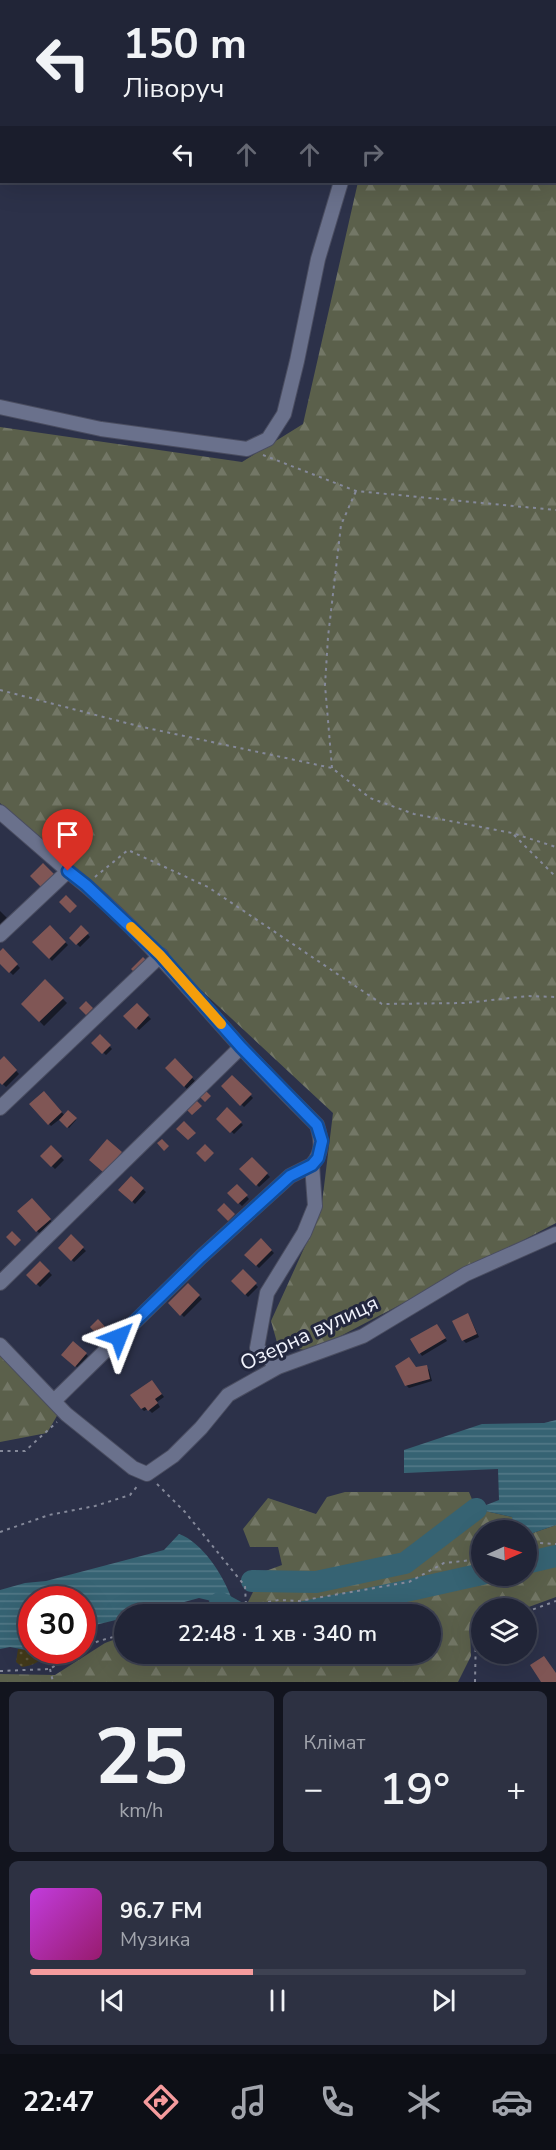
<!DOCTYPE html>
<html lang="uk">
<meta charset="utf-8">
<style>
body{margin:0;font-family:"Nunito Sans",sans-serif;background:#2d3142;color:#f1f3f6;height:100vh;display:flex;flex-direction:column;font-size:22px;white-space:nowrap}
*{box-sizing:border-box;margin:0}
p{font-size:20px;color:#a2a5ad}
.icon{flex:none;width:33px;height:33px;fill:none;stroke:currentColor;stroke-width:2;stroke-linecap:round;stroke-linejoin:round}
.map{position:relative;height:1682px;overflow:hidden}
.details{display:flex;flex-direction:column;gap:9px;padding:9px;background:#12141e;flex:1}
.details>*{flex:none}
.banner{position:absolute;left:0px;top:0px;width:556px;height:183px;box-shadow:0 6px 24px #0002,0 0 0 2px #3e4252;background:#212537;color:#f1f3f6;overflow:hidden}
.needle{width:39px;rotate:87deg}
.buttons{position:absolute;left:471px;top:1520px;display:grid;gap:12px}
.buttons a{display:grid;place-items:center;width:66px;height:66px;border-radius:50%;background:#212537;box-shadow:0 6px 24px #0002,0 0 0 2px #3e4252;font-size:30px}
.speed{position:absolute;left:18px;top:1586px;display:flex;gap:12px;font-size:30px;font-weight:700;text-align:center}
.speed>*{display:grid;place-content:center;width:78px;height:78px;border-radius:50%;background:#212537;box-shadow:0 6px 24px #0002,0 0 0 2px #3e4252;line-height:1}
.speed .limit{border:9px solid #d22;background:#fff;color:#111}
.pin{position:absolute;display:grid;place-items:center;width:51px;height:51px;color:#fff;margin:-62px -26px;border-radius:50% 50% 50% 0;rotate:-45deg;box-shadow:0 0 6px #0007}
.pin .icon{rotate:45deg}
.me{position:absolute;width:66px;margin:-33px;rotate:45deg;stroke-linejoin:round;filter:drop-shadow(0 0 4px #0008)}
.turn{display:flex;align-items:center;gap:21px;height:126px;padding:0 24px;font-size:27px}
.turn .icon{width:78px;height:78px;stroke-width:2.5}
.turn b{display:block;font-size:42px;line-height:51px}
.lanes{display:flex;align-items:center;height:57px;padding:0 24px;background:#0003;justify-content:center;gap:30px;direction:ltr}
.lanes .off{opacity:.35}
.big{font-size:45px;font-weight:600;line-height:1.1}
.details .widget{flex:1;display:flex;flex-direction:column;justify-content:center;gap:9px;min-width:0;padding:0 21px;border-radius:9px;background:#2d3142}
.details .dial{align-items:center;gap:0}
.dial b{font-size:78px;line-height:1}
.song{display:flex;align-items:center;gap:18px}
.cover{width:72px;height:72px;border-radius:9px;background:linear-gradient(135deg,hsl(290 70% 55%),hsl(320 70% 35%))}
.played{height:6px;border-radius:3px;background:linear-gradient(90deg,#f59b9d 45%,#3e4252 45%)}
.keys{display:flex;justify-content:space-around;direction:ltr}
.heat{display:flex;justify-content:space-between;align-items:center;font-size:33px;direction:ltr}
.details .tiles{flex:1;display:grid;gap:9px;grid-template-columns:1fr 1fr}
.widget:last-child{grid-column:span 2}
.trip{position:absolute;left:114px;top:1604px;width:327px;height:60px;border-radius:30px;background:#212537;box-shadow:0 6px 24px #0002,0 0 0 2px #3e4252;font-weight:600;line-height:60px;text-align:center}
.dock{display:flex;height:96px;justify-content:space-around;align-items:center;background:#0d0f16;color:#a2a5ad}
.dock .icon{width:42px;height:42px}
.dock .on{color:#f59b9d}
.dock b{font-size:27px;color:#f1f3f6}
.map>svg:first-child{display:block}
.forest{fill:url(#forest-firs)}
.sand{fill:url(#sand-dots)}
.water{fill:url(#water-rules)}
.shadow{fill:#0007}
.lines{fill:none;stroke-linecap:round;stroke-linejoin:round}
.river{stroke:#366373;stroke-width:22}
.building{fill:#805655}
.minor-casing{stroke:#4a4d60;stroke-width:16}
.path{stroke:#85899a;stroke-width:2;stroke-dasharray:3 4.5;stroke-linecap:butt}
.minor{stroke:#6a718c;stroke-width:14}
.route-casing{stroke:#114b97;stroke-width:15}
.route{stroke:#1a73e8;stroke-width:10}
.slow{stroke:#f59e0b;stroke-width:10}
.labels{text-anchor:middle;stroke-width:6;stroke-linejoin:round;paint-order:stroke}
.street-label{font-size:21px;fill:#f1f3fd;stroke:#23273e}
</style>
<div class="map">
<svg width="556" height="1682" viewBox="0 0 556 1682">
<defs>
<pattern id="forest-firs" width="22" height="20" patternUnits="userSpaceOnUse" patternTransform="scale(1.5)"><rect width="22" height="20" fill="#5b604b"/><path d="M5 1l3.5 6h-7zM16 11l3.5 6h-7z" fill="#737766"/></pattern>
<pattern id="sand-dots" width="8" height="8" patternUnits="userSpaceOnUse" patternTransform="scale(1.5)"><rect width="8" height="8" fill="#433a1a"/><path d="M2 2h.1M6 6h.1" fill="none" stroke="#5f573c" stroke-width="1.8" stroke-linecap="round"/></pattern>
<pattern id="water-rules" width="6" height="5" patternUnits="userSpaceOnUse" patternTransform="scale(1.5)"><rect width="6" height="5" fill="#366373"/><path d="M0 2.5h6" fill="none" stroke="#547a88"/></pattern>
</defs>
<rect width="100%" height="100%" fill="#2c3149"/>
<path class="forest" d="M 399,0 L 556,0 L 556,1223 L 312,1351 L 278,1346 L 271,1321 L 321,1211 L 333,1113 L 0,803 L 0,427 L 242,462 L 303,424 L 358,182 L 555,182 L 555,2 L 399,1 Z
M 0,1353 L 58,1414 L 47,1433 L 0,1442 Z
M 345,1492 L 469,1492 L 476,1509 L 512,1517 L 514,1530 L 482,1530 L 482,1575 L 526,1575 L 527,1535 L 556,1525 L 556,1597 L 526,1608 L 482,1608 L 481,1625 L 470,1629 L 471,1656 L 458,1682 L 0,1682 L 0,1674 L 55,1675 L 105,1643 L 124,1636 L 124,1653 L 430,1653 L 430,1614 L 242,1614 L 263,1572 L 282,1565 L 278,1547 L 250,1547 L 243,1529 L 268,1498 L 316,1514 L 327,1497 Z"/>
<path class="sand" d="M 18,1649 L 32,1651 L 45,1650 C 42,1662 34,1665 22,1667 L 16,1662 Z"/>
<path class="water" d="M 556,1420 L 556,1525 L 527,1535 L 526,1530 L 514,1530 L 512,1517 L 476,1509 L 499,1500 L 498,1469 L 404,1473 L 404,1450 L 482,1424 L 544,1423 Z
M 179,1534 C 202,1542 223,1575 231,1597 L 220,1603 L 199,1598 L 140,1614 L 124,1614 L 124,1618 L 83,1628 L 82,1599 L 32,1599 L 32,1650 L 33,1650 L 32,1651 L 10,1647 L 0,1649 L 0,1590 L 25,1583 L 46,1581 L 164,1550 Z"/>
<path class="shadow" d="M 0,911 L 8,919 L 0,927 Z
M 50,927 L 68,945 L 52,961 L 34,942 Z
M 81,927 L 90,937 L 80,947 L 71,938 Z
M 3,950 L 20,968 L 13,975 L 0,962 L 0,953 Z
M 45,981 L 67,1003 L 44,1026 L 23,1004 Z
M 137,1005 L 151,1019 L 139,1030 L 125,1016 Z
M 100,1036 L 112,1049 L 106,1055 L 93,1043 Z
M 4,1058 L 19,1074 L 6,1087 L 0,1081 L 0,1062 Z
M 175,1060 L 195,1081 L 187,1089 L 167,1068 Z
M 232,1077 L 253,1098 L 244,1107 L 223,1086 Z
M 44,1093 L 65,1116 L 68,1112 L 76,1120 L 69,1128 L 60,1119 L 51,1126 L 31,1104 Z
M 227,1110 L 243,1125 L 234,1134 L 218,1119 Z
M 51,1147 L 64,1160 L 55,1169 L 42,1156 Z
M 252,1159 L 270,1177 L 259,1187 L 242,1169 Z
M 131,1178 L 146,1192 L 135,1204 L 120,1190 Z
M 237,1186 L 249,1199 L 242,1206 L 229,1193 Z
M 32,1200 L 52,1222 L 39,1233 L 19,1211 Z
M 71,1237 L 86,1251 L 74,1262 L 60,1248 Z
M 261,1240 L 274,1253 L 259,1268 L 246,1255 Z
M 40,1263 L 52,1275 L 40,1287 L 28,1275 Z
M 243,1271 L 258,1287 L 248,1297 L 233,1281 Z
M 188,1285 L 202,1299 L 184,1317 L 170,1303 Z
M 470,1318 L 479,1337 L 466,1343 L 463,1340 Z
M 437,1325 L 447,1341 L 422,1356 L 420,1353 Z
M 74,1343 L 88,1356 L 78,1368 L 63,1355 Z
M 426,1367 L 429,1370 L 432,1381 L 409,1388 L 406,1385 L 416,1369 Z
M 154,1384 L 164,1397 L 157,1402 L 160,1407 L 152,1413 L 148,1409 L 144,1411 L 142,1409 Z"/>
<g class="lines">
<path class="river" d="M 526,1563 L 556,1556
M 252,1581 L 316,1582 L 405,1563 L 476,1509
M 220,1603 L 240,1614 L 246,1614
M 294,1614 L 397,1593 L 482,1574"/>
</g>
<path class="building" d="M 43,863 L 54,874 L 41,887 L 30,876 Z
M 66,895 L 77,906 L 70,913 L 59,902 Z
M 50,925 L 66,942 L 49,959 L 32,942 Z
M 81,925 L 89,933 L 76,945 L 69,938 Z
M 3,948 L 18,964 L 9,973 L 0,964 L 0,951 Z
M 143,957 L 147,961 L 135,973 L 131,969 Z
M 45,979 L 64,998 L 39,1022 L 21,1004 Z
M 86,1001 L 93,1008 L 86,1015 L 79,1008 Z
M 137,1003 L 149,1015 L 136,1029 L 123,1016 Z
M 100,1034 L 111,1045 L 102,1054 L 91,1043 Z
M 4,1056 L 17,1070 L 2,1085 L 0,1083 L 0,1060 Z
M 175,1058 L 193,1077 L 184,1087 L 165,1068 Z
M 232,1075 L 252,1094 L 240,1106 L 221,1086 Z
M 204,1089 L 211,1096 L 205,1102 L 198,1095 Z
M 44,1091 L 62,1112 L 48,1125 L 29,1104 Z
M 195,1099 L 202,1106 L 192,1115 L 186,1109 Z
M 227,1107 L 242,1122 L 230,1133 L 216,1119 Z
M 68,1110 L 77,1118 L 67,1128 L 59,1120 Z
M 184,1121 L 196,1133 L 188,1140 L 176,1129 Z
M 107,1139 L 122,1152 L 104,1173 L 89,1160 Z
M 162,1139 L 169,1146 L 164,1151 L 157,1143 Z
M 205,1144 L 214,1153 L 205,1162 L 196,1153 Z
M 51,1145 L 62,1156 L 51,1167 L 40,1156 Z
M 252,1157 L 268,1173 L 256,1186 L 239,1169 Z
M 131,1176 L 144,1188 L 132,1202 L 118,1190 Z
M 237,1184 L 248,1195 L 238,1204 L 227,1193 Z
M 32,1198 L 51,1219 L 36,1232 L 17,1211 Z
M 224,1203 L 235,1214 L 228,1221 L 217,1210 Z
M 12,1231 L 21,1240 L 15,1246 L 6,1237 Z
M 71,1234 L 84,1247 L 71,1261 L 58,1248 Z
M 261,1238 L 272,1250 L 256,1266 L 244,1255 Z
M 40,1261 L 50,1271 L 36,1285 L 26,1275 Z
M 243,1269 L 257,1283 L 245,1295 L 231,1281 Z
M 188,1283 L 200,1295 L 180,1316 L 168,1303 Z
M 468,1313 L 477,1334 L 462,1341 L 452,1321 Z
M 98,1319 L 108,1330 L 100,1338 L 90,1327 Z
M 437,1324 L 446,1338 L 419,1354 L 410,1339 Z
M 73,1341 L 87,1353 L 75,1367 L 61,1355 Z
M 409,1357 L 416,1367 L 427,1365 L 430,1379 L 405,1386 L 395,1366 Z
M 152,1380 L 162,1394 L 155,1399 L 158,1403 L 148,1411 L 145,1407 L 141,1409 L 130,1395 Z
M 544,1656 L 556,1673 L 556,1682 L 541,1682 L 530,1665 Z"/>
<g class="lines">
<g class="minor-casing">
<path id="minor" d="M 389,2 L 389,0
M 0,407 L 101,429 L 247,449 L 268,439 L 284,414 L 297,361 L 318,259 L 341,182
M 0,812 L 68,871
M 0,935 L 68,871 C 133,922 185,985 240,1046 C 265,1073 291,1099 317,1125 C 322,1141 323,1152 312,1165 L 315,1206 L 304,1233 L 267,1293 L 257,1348 L 278,1367
M 0,1108 L 161,955
M 0,1283 L 241,1047
M 0,1345 L 66,1414 L 133,1468 L 147,1474 L 173,1456 L 201,1428 L 228,1395 L 278,1367 L 363,1336 L 466,1274 L 556,1234
M 54,1401 L 201,1257 L 290,1176 L 312,1165"/>
</g>
<path class="path" d="M 533,2 L 534,0
M 555,86 L 556,87
M 555,90 L 556,90
M 263,455 L 356,491 L 556,510
M 0,690 L 138,726 L 332,768 L 370,798 L 414,814 L 512,833 L 556,847
M 332,768 L 325,685 L 328,637 L 341,525 L 356,491
M 514,835 L 556,877
M 95,877 L 128,850 L 208,887 L 382,1004 L 465,1003 L 528,996 L 556,997
M 0,1451 L 25,1451 L 57,1422
M 157,1484 L 185,1512 L 245,1586 L 246,1606 L 239,1614
M 0,1532 L 49,1515 L 95,1506 L 130,1495 L 139,1484
M 526,1548 L 540,1543 L 556,1544
M 246,1606 L 279,1600 L 299,1601 L 409,1582 L 444,1563 L 482,1559
M 526,1612 L 556,1601
M 82,1648 L 99,1641 L 124,1634
M 50,1669 L 53,1682
M 0,1671 L 50,1669 L 78,1650
M 475,1682 L 476,1632 L 482,1630"/>
<use href="#minor" class="minor"/>
</g>
<g class="lines">
<g class="route-casing">
<path id="route" d="M 68,871 L 86,885 L 160,955 L 241,1047 L 317,1125 L 322,1141 L 318,1158 L 312,1165 L 290,1176 L 201,1257 L 119,1337"/>
</g>
<use href="#route" class="route"/>
<path class="slow" d="M 131,927 L 160,955 L 221,1024"/>
</g>
<g class="labels">
<g class="street-label">
<text transform="translate(309 1333) rotate(-25)" y="7">Озерна вулиця</text>
</g>
</g>
</svg>
<div class="buttons">
<a><svg class="needle" viewBox="-14 -14 28 28"><path d="M0-13l5 13h-10z" fill="#e53935"/><path d="M0 13l5-13h-10z" fill="#a2a5ad"/></svg></a>
<a><svg class="icon" aria-label="layers" viewBox="0 0 24 24"><path d="M12 4l9 5-9 5-9-5zM3 14l9 5 9-5"/></svg></a>
</div>
<div class="speed"><div class="limit">30</div></div>
<div class="pin" style="left:68px;top:871px;background:#d93025"><svg class="icon" aria-label="arrive" viewBox="0 0 24 24"><path d="M6 21V4h12l-3 4 3 4H6"/></svg></div>
<svg class="me" style="left:119px;top:1337px" viewBox="-20 -20 40 40"><path d="M0-17L14 15 0 8-14 15z" fill="#1a73e8" stroke="#fff" stroke-width="4"/></svg>
<div class="trip">22:48 · 1 хв · 340 m</div>
<div class="banner">
<div class="turn"><svg class="icon" aria-label="left" viewBox="0 0 24 24"><path d="M17 20v-9H6M10 6l-5 5 5 5"/></svg><div><b>150 m</b>Ліворуч</div></div>
<div class="lanes"><svg class="icon" aria-label="left" viewBox="0 0 24 24"><path d="M17 20v-9H6M10 6l-5 5 5 5"/></svg><svg class="icon off" aria-label="ahead" viewBox="0 0 24 24"><path d="M12 20V5M6 11l6-6 6 6"/></svg><svg class="icon off" aria-label="ahead" viewBox="0 0 24 24"><path d="M12 20V5M6 11l6-6 6 6"/></svg><svg class="icon off" aria-label="right" viewBox="0 0 24 24"><path d="M7 20v-9h11M14 6l5 5-5 5"/></svg></div>
</div>
</div>
<section class="details">
<div class="tiles">
<div class="widget dial"><b>25</b><p>km/h</p></div>
<div class="widget"><p>Клімат</p>
<div class="heat"><a>−</a><b class="big">19°</b><a>+</a></div>
</div>
<div class="widget">
<div class="song"><i class="cover"></i><div><b>96.7 FM</b><p>Музика</p></div></div>
<div class="played"></div>
<div class="keys"><svg class="icon" aria-label="previous" viewBox="0 0 24 24"><path d="M18 5L8 12l10 7zM5 5v14"/></svg><svg class="icon" aria-label="pause" viewBox="0 0 24 24"><path d="M8 5v14M16 5v14"/></svg><svg class="icon" aria-label="next" viewBox="0 0 24 24"><path d="M6 5l10 7-10 7zM19 5v14"/></svg></div>
</div>
</div>
</section>
<nav class="dock">
<b>22:47</b>
<svg class="icon on" aria-label="directions" viewBox="0 0 24 24"><path d="M12 3l9 9-9 9-9-9zM9 14v-3h6M13 9l2 2-2 2"/></svg>
<svg class="icon" aria-label="music" viewBox="0 0 24 24"><path d="M9 18V5l10-2v13"/><circle cx="6" cy="18" r="3"/><circle cx="16" cy="16" r="3"/></svg>
<svg class="icon" aria-label="phone" viewBox="0 0 24 24"><path d="M5 4h4l2 5-3 2q2 4 5 5l2-3 5 2v4C11 20 4 13 5 4z"/></svg>
<svg class="icon" aria-label="climate" viewBox="0 0 24 24"><path d="M12 3v18M4 7l16 10M4 17L20 7"/></svg>
<svg class="icon" aria-label="car" viewBox="0 0 24 24"><path d="M5 17H2v-5l4-1 3-4h7l3 4 3 1v5h-3M9 17h6M6 11h13"/><circle cx="7" cy="17" r="2"/><circle cx="17" cy="17" r="2"/></svg>
</nav>
